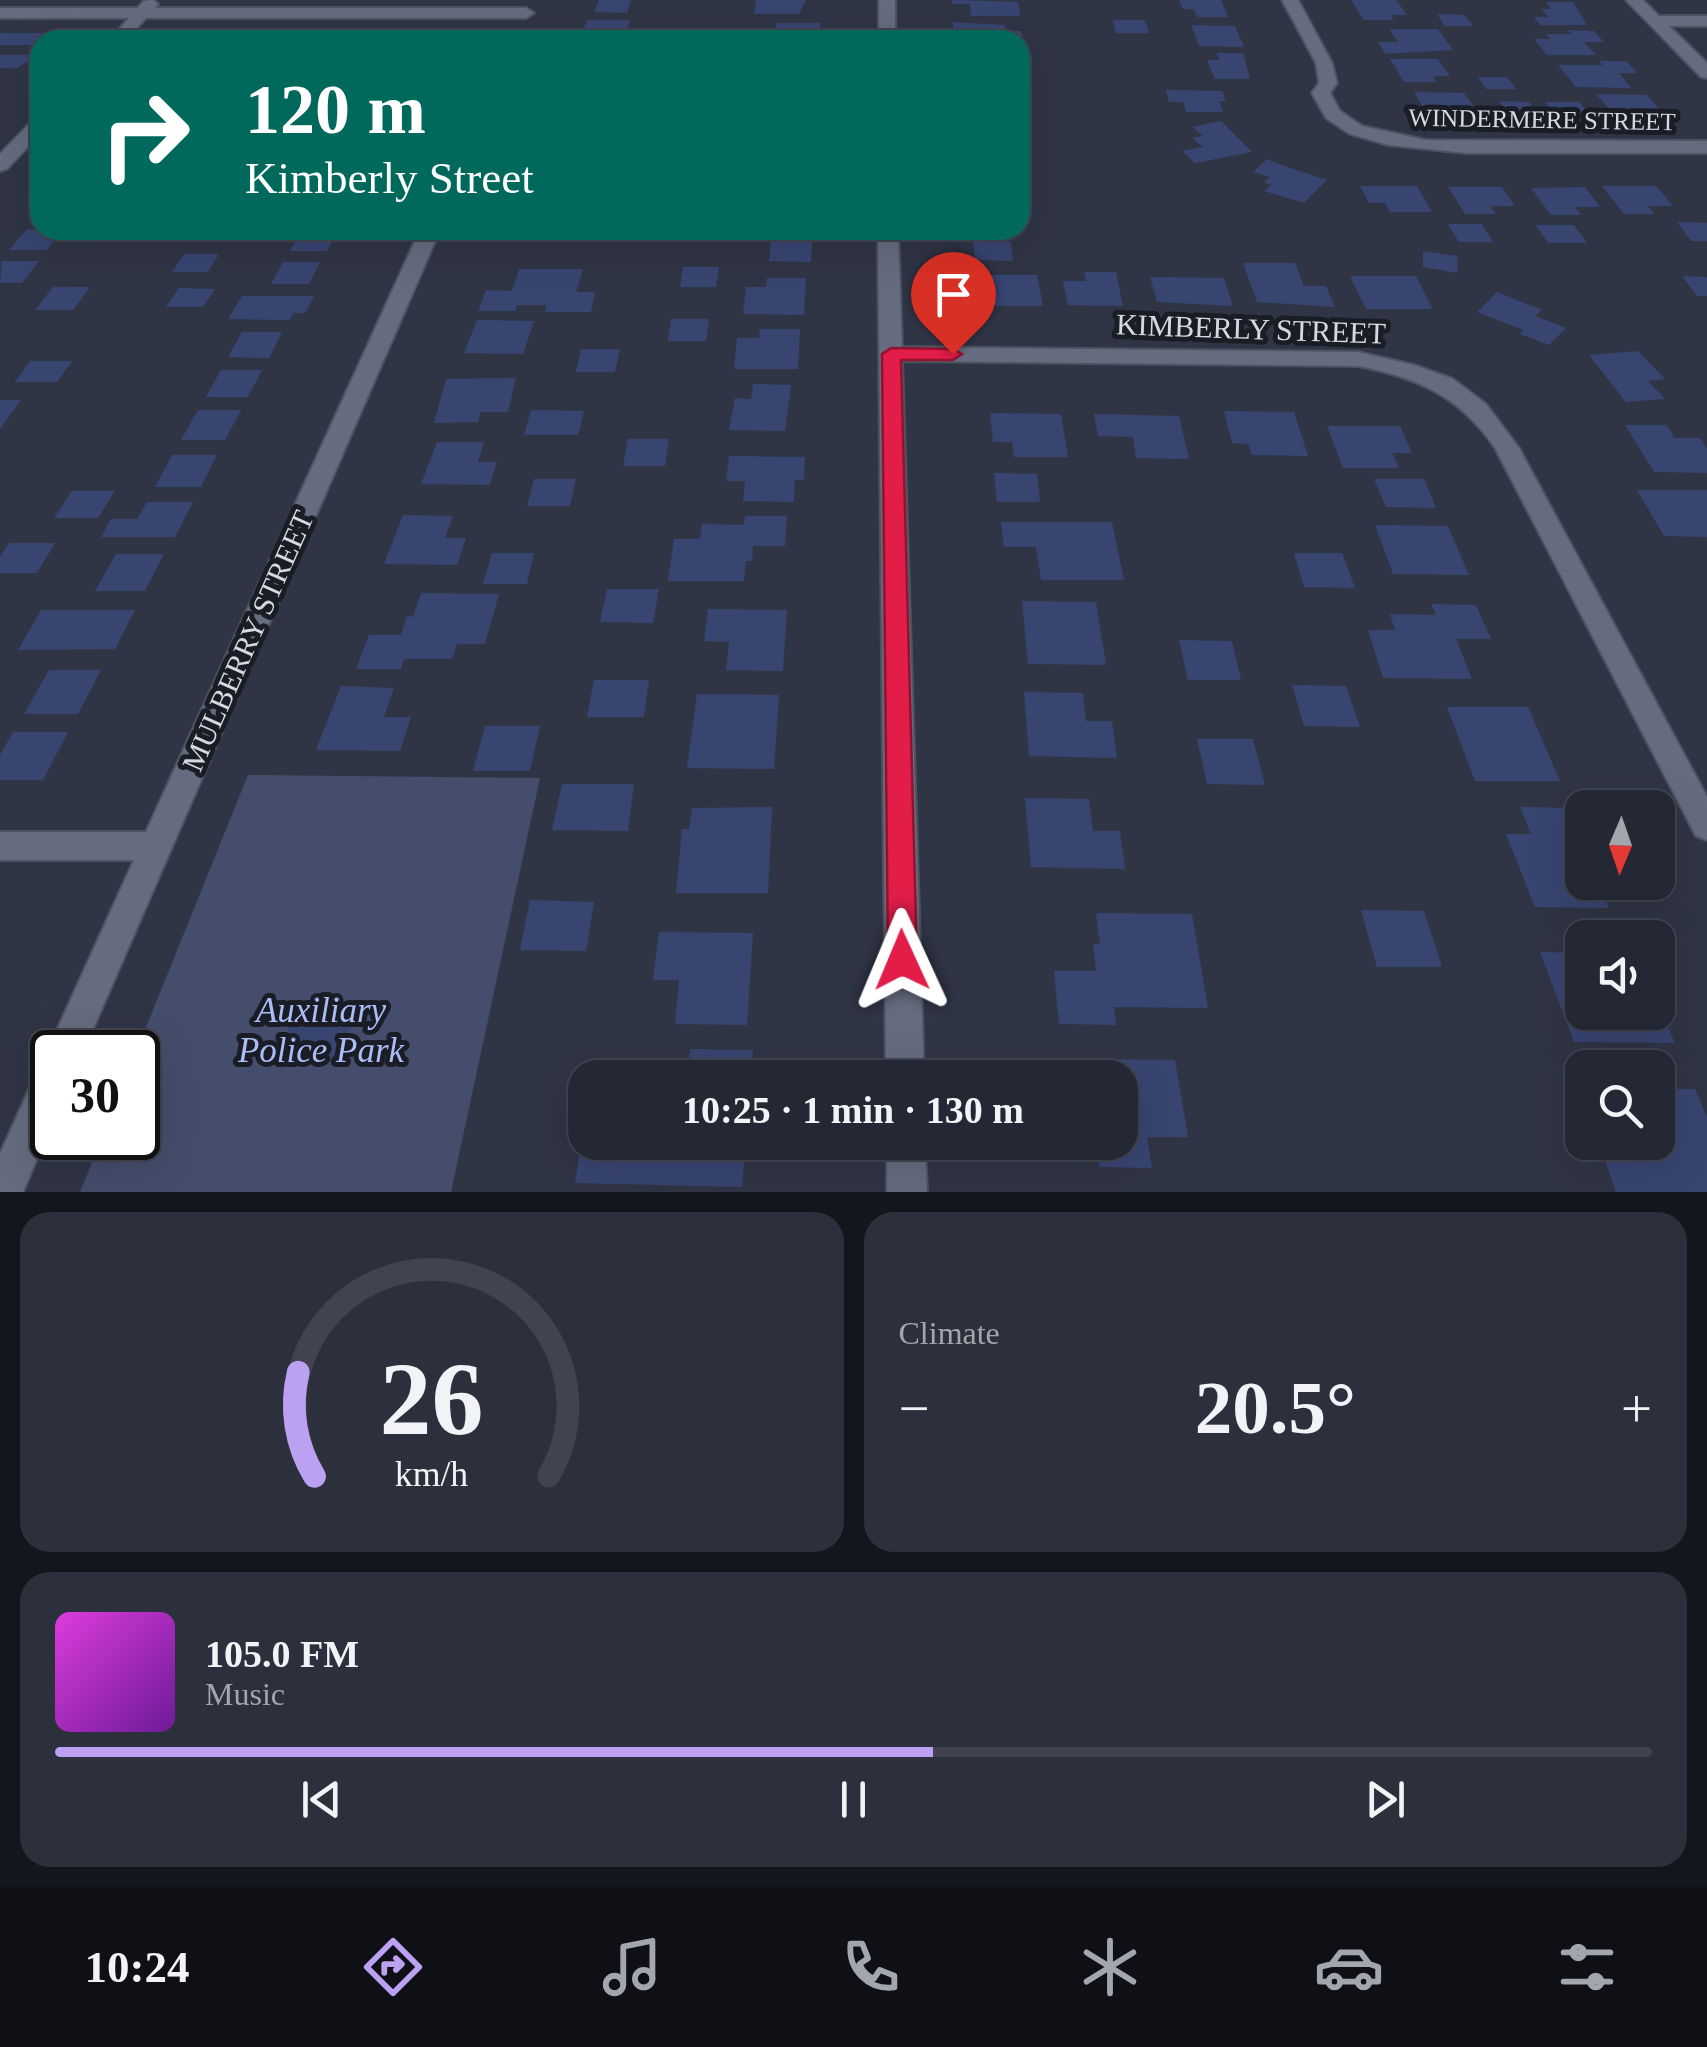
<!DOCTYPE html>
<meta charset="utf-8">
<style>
body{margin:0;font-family:"Times New Roman",serif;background:#2c303c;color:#f1f3f6;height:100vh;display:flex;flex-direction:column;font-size:38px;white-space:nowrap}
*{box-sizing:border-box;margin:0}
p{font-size:32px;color:#a3a6ac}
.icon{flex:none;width:55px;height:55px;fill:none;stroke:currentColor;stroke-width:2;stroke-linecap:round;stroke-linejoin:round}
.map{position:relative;height:1192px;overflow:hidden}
.sheet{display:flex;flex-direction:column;gap:20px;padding:20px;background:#14161d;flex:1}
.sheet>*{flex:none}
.hud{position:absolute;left:30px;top:30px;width:1000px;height:210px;border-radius:30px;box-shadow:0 10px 40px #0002,0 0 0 2px #41444f;background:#00695c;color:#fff;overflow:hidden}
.needle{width:65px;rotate:182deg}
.fabs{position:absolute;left:1565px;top:790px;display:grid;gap:20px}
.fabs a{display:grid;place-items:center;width:110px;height:110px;border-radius:20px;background:#242834;box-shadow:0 10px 40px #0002,0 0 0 2px #41444f;font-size:50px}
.speed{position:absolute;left:30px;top:1030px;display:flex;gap:20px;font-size:50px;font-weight:700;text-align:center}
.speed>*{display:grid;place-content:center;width:130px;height:130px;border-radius:50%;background:#242834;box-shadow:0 10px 40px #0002,0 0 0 2px #41444f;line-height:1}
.speed .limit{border:5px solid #111;border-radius:15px;background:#fff;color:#111}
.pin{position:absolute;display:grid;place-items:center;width:85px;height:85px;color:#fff;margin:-102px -42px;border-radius:50% 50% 50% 0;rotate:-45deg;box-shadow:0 0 10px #0007}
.pin .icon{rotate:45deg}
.me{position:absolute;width:110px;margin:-55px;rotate:359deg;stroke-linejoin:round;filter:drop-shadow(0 0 8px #0008)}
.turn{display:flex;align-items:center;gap:35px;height:210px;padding:0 50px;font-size:45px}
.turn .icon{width:130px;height:130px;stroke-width:2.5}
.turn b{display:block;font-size:70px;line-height:85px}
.big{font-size:75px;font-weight:700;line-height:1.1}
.sheet .tile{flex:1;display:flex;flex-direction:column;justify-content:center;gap:15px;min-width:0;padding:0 35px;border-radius:30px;background:#2c303c}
.sheet .dial{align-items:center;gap:0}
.dial svg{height:260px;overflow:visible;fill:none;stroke:#41444f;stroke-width:7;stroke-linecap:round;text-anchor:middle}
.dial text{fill:#f1f3f6;stroke:none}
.song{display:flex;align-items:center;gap:30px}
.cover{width:120px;height:120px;border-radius:15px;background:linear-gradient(135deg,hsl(300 70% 55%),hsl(280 70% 35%))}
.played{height:10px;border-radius:5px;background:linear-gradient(90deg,#bca0f2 55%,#41444f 55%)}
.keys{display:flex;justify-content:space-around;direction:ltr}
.heat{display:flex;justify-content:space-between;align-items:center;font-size:55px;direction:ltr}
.sheet .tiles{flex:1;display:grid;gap:20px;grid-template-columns:1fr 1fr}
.tile:last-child{grid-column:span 2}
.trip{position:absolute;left:568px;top:1060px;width:570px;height:100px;border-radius:30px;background:#242834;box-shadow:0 10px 40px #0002,0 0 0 2px #41444f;font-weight:700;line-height:100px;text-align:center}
.tab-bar{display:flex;height:160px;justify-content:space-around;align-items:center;background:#0e1015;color:#a3a6ac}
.tab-bar .icon{width:70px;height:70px}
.tab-bar .selected{color:#bca0f2}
.tab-bar b{font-size:45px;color:#f1f3f6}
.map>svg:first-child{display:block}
.green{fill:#444d6b}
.building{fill:#384571}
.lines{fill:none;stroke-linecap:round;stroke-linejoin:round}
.minor-casing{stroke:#4d5260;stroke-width:4}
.minor{fill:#656c7f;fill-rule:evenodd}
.route{fill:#e11d48;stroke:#92132f;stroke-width:2.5}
.labels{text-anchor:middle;stroke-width:10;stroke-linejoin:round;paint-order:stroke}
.far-street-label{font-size:25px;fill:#d5d9e4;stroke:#1a1d25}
.street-label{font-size:30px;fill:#d5d9e4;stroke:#1a1d25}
.near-park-label{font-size:35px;font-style:italic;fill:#aabdf7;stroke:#1a1d25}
</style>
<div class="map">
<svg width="1707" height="1192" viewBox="0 0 1707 1192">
<rect width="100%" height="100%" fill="#303546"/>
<path class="green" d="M 248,775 L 540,778 L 451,1192 L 80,1192 L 102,1138 L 138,1138 L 136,1052 Z"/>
<path class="building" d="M 599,0 L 631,0 L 627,13 L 594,12 Z
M 756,0 L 806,0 L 799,14 L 754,14 Z
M 952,0 L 1018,2 L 1020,16 L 971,16 L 970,4 L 952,4 Z
M 1179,0 L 1221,0 L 1228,17 L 1197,17 L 1194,9 L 1183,9 Z
M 1351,0 L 1396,0 L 1407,15 L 1390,15 L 1394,20 L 1364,20 Z
M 1546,2 L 1573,2 L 1587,25 L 1540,25 L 1534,17 L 1548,17 L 1541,9 L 1551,9 Z
M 1437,14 L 1465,15 L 1473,26 L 1445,26 Z
M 587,20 L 630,20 L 626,33 L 610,33 L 608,40 L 579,40 Z
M 1113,20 L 1145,20 L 1149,33 L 1116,33 Z
M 953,22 L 1005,25 L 1005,31 L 1021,31 L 1024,46 L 1020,46 L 1020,40 L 979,40 L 973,38 L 972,33 L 953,33 Z
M 776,23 L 820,23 L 819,40 L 773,40 Z
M 1191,25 L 1235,26 L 1244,47 L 1199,46 Z
M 1389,29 L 1438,29 L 1453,50 L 1385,54 L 1378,42 L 1398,42 Z
M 1568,30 L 1594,31 L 1604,42 L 1584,42 L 1596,55 L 1547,55 L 1534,39 L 1550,39 L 1546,34 L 1572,34 Z
M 0,33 L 54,33 L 47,40 L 40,40 L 40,45 L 0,45 Z
M 1216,53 L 1243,53 L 1250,79 L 1215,79 L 1207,60 L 1220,60 Z
M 0,55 L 38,55 L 17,68 L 0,68 Z
M 1390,59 L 1438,59 L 1450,76 L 1433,76 L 1436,82 L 1404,82 Z
M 1599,61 L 1626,61 L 1637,73 L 1619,73 L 1631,88 L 1576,87 L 1558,65 L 1603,65 Z
M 1478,77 L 1507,77 L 1516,89 L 1486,89 Z
M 1166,90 L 1222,91 L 1226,101 L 1219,101 L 1223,112 L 1186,112 L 1183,102 L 1169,102 Z
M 1414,92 L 1464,93 L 1479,114 L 1427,114 Z
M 1596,94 L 1647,95 L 1666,117 L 1615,116 Z
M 1499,101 L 1529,102 L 1539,116 L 1509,116 Z
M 1545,102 L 1579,102 L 1591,116 L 1556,116 Z
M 1221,121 L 1252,152 L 1195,163 L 1182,151 L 1203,147 L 1192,138 L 1203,136 L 1192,127 Z
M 1267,159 L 1290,168 L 1327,180 L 1304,203 L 1264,191 L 1271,185 L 1264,182 L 1270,177 L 1253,172 Z
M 1360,186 L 1417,186 L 1432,212 L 1390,212 L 1385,203 L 1369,203 Z
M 1602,186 L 1656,186 L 1673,206 L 1648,206 L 1654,214 L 1624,214 Z
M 1448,187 L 1502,187 L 1515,206 L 1490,206 L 1496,214 L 1465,214 Z
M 1585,187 L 1600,207 L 1575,207 L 1581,215 L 1551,215 L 1531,188 Z
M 1677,222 L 1707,223 L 1707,241 L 1691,241 Z
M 1448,224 L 1482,224 L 1493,242 L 1459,242 Z
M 1536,225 L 1574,225 L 1587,243 L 1548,243 Z
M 27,229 L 40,230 L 62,230 L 47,250 L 9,250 Z
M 223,230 L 258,230 L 251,241 L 216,241 Z
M 301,230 L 338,230 L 327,251 L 290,251 Z
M 771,241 L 812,241 L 811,262 L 769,261 Z
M 973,241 L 1011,242 L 1013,261 L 975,260 Z
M 1423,251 L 1457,256 L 1458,273 L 1423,267 Z
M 184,254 L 219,254 L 208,272 L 172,272 Z
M 2,261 L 39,261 L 22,283 L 0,283 Z
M 283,262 L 320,262 L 309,284 L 271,284 Z
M 1243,263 L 1295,263 L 1304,286 L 1326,286 L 1335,307 L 1257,302 Z
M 683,267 L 719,267 L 716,287 L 680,287 Z
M 519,269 L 583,269 L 576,292 L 595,292 L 591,312 L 545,312 L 547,305 L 517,305 L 515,311 L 478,311 L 486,290 L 512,291 Z
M 1084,272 L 1116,272 L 1123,306 L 1068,305 L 1063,281 L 1086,281 Z
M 979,275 L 1037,275 L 1043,306 L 983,306 Z
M 1350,276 L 1416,276 L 1433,309 L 1366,309 Z
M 1682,276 L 1707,277 L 1707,296 L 1697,296 Z
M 1150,277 L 1224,278 L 1233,306 L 1157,302 Z
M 767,278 L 806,278 L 804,315 L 743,314 L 746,287 L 766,287 Z
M 53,287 L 90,287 L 73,310 L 35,310 Z
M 179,288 L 215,289 L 203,307 L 166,307 Z
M 1497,292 L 1542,310 L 1535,316 L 1566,328 L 1549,345 L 1520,334 L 1523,330 L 1477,312 Z
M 242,296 L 314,296 L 305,313 L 293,313 L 290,320 L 228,319 Z
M 671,319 L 709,319 L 706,341 L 668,341 Z
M 477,320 L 534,321 L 523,354 L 464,353 Z
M 760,329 L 800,329 L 798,369 L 734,369 L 737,338 L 759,338 Z
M 242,332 L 282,332 L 269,358 L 228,357 Z
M 581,349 L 620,349 L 615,372 L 576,372 Z
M 1638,351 L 1665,379 L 1648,381 L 1665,399 L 1626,402 L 1589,355 Z
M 30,361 L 72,361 L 57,382 L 15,382 Z
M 221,370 L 262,370 L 248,397 L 206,397 Z
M 516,378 L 508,412 L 480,412 L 478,422 L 434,423 L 446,379 Z
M 753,384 L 791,385 L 785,431 L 729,430 L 735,398 L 751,399 Z
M 0,400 L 21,400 L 0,429 Z
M 198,410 L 241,410 L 225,440 L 181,440 Z
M 531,410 L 584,411 L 578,435 L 524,435 Z
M 1224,411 L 1294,412 L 1308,456 L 1252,455 L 1249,444 L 1232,443 Z
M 990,413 L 1061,414 L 1068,457 L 1014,457 L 1012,442 L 993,442 Z
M 1094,414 L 1179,416 L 1189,459 L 1136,458 L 1133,437 L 1098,436 Z
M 1625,425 L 1667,425 L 1674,438 L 1700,438 L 1707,449 L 1707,473 L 1654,472 Z
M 1327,426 L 1400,426 L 1412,453 L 1392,453 L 1399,468 L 1343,468 Z
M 628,439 L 669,439 L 665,466 L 623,466 Z
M 437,442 L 484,442 L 478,462 L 497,462 L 490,485 L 421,484 Z
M 172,455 L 217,455 L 201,487 L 155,487 Z
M 729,456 L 805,457 L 804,480 L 795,480 L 794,502 L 743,501 L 745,481 L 726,481 Z
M 994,473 L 1037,474 L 1040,502 L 997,502 Z
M 534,479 L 576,479 L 570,506 L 527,506 Z
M 1374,479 L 1424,479 L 1436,508 L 1386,507 Z
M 1637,490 L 1707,490 L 1707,537 L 1664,536 Z
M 72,491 L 115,491 L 98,518 L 54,518 Z
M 147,502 L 193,502 L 175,537 L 101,537 L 111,519 L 137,519 Z
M 403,515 L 453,516 L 445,538 L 466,538 L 457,565 L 384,564 Z
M 745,516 L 787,516 L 785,546 L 753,546 L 752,561 L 746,561 L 744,581 L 668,581 L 674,539 L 700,539 L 702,524 L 744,525 Z
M 1001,522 L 1112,522 L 1124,580 L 1041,580 L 1036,547 L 1004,547 Z
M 1375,525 L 1448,526 L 1469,575 L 1393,574 Z
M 9,543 L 55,543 L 37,573 L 0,573 L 0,557 Z
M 492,553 L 534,553 L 527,584 L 483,584 Z
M 1294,553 L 1342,553 L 1355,588 L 1304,587 Z
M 116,554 L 164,554 L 145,591 L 95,591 Z
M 607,589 L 659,589 L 653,623 L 600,622 Z
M 421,593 L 499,594 L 485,644 L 457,644 L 452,659 L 404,659 L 401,669 L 356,669 L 369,635 L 401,635 L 407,616 L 413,617 Z
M 1022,601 L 1096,602 L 1106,665 L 1028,664 Z
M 1431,604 L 1476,605 L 1491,639 L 1456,639 L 1472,679 L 1383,678 L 1368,630 L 1395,630 L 1390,614 L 1436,615 Z
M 708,609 L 787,610 L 783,671 L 726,670 L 729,642 L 704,641 Z
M 41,610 L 135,610 L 115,649 L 18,650 Z
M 1179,640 L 1232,641 L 1241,680 L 1188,680 Z
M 49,670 L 101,670 L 78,714 L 24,714 Z
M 594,680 L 649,680 L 644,717 L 587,717 Z
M 1292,685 L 1346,686 L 1360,727 L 1304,726 Z
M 341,686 L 394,688 L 384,717 L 411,717 L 400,751 L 316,750 Z
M 1024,692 L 1083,693 L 1086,721 L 1112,721 L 1117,758 L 1029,756 Z
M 697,694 L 779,695 L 774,769 L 687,768 Z
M 1447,707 L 1528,707 L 1560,781 L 1475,781 Z
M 485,726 L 540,726 L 530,771 L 473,771 Z
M 13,732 L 68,732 L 43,780 L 0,780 L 0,755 Z
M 1197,739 L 1253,739 L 1265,785 L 1207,784 Z
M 562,784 L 634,784 L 628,831 L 552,830 Z
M 1025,798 L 1089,799 L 1093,831 L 1120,831 L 1125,869 L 1031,867 Z
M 772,807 L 768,893 L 676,893 L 682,829 L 689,829 L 692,808 Z
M 1520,807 L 1578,808 L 1582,818 L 1582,882 L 1598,882 L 1609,908 L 1535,907 L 1506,834 L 1531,834 Z
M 530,900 L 594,902 L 586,951 L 520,950 Z
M 1361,910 L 1424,911 L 1442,967 L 1377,967 Z
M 1096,913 L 1192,914 L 1208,1008 L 1114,1007 L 1116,1025 L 1059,1024 L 1054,971 L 1096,971 L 1093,944 L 1100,944 Z
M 659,932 L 753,933 L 747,1025 L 675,1024 L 679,980 L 653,980 Z
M 1540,952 L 1582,953 L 1582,1012 L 1658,1012 L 1658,1003 L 1675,1043 L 1574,1042 Z
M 357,1001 L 342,1057 L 280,1058 L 297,1002 Z
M 690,1049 L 753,1050 L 750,1078 L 629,1078 L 630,1068 L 688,1069 Z
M 1086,1059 L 1175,1060 L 1188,1137 L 1147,1137 L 1152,1168 L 1099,1167 L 1096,1142 L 1120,1142 L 1120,1078 L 1088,1078 Z
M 1658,1089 L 1695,1089 L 1707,1117 L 1707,1192 L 1616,1192 L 1598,1142 L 1658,1142 Z
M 583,1132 L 585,1142 L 746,1142 L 742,1187 L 575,1183 Z"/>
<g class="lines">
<g class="minor-casing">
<path id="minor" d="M 153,0 L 158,4 L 155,8 L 526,8 L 534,13 L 526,18 L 146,18 L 126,40 L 109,40 L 129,18 L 0,18 L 0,8 L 137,8 L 144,1 Z
M 879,0 L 895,0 L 895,40 L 879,40 Z
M 1282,0 L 1298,0 L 1332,63 L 1337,83 L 1330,93 L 1340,111 L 1362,126 L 1426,140 L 1707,141 L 1707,153 L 1466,153 L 1388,145 L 1350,134 L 1326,118 L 1312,93 L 1319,83 L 1316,63 Z
M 1626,0 L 1643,0 L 1659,16 L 1707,16 L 1707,26 L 1669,26 L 1707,63 L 1707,78 L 1701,77 Z
M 40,118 L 40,134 L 7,169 L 0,171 L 0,154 L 34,119 Z
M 420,230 L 440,230 L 83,1052 L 52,1052 L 52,1123 L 23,1192 L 0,1192 L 0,1154 L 39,1067 L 51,1062 L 47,1052 L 134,860 L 0,860 L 0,832 L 146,832 Z
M 878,230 L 898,230 L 902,347 L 1358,352 L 1414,365 L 1453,379 L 1486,404 L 1519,448 L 1707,797 L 1707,840 L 1696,836 L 1495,448 C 1460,396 1418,378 1358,366 L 902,361 L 924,1078 L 886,1078 Z
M 887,1142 L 925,1142 L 927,1192 L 887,1192 Z"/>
</g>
<use href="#minor" class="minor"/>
</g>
<path class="route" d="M 891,348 L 953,349 L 962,354 L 953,360 L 901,360 L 917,960 L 912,969 L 902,973 L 892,969 L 888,960 L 882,354 Z"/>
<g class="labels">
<g class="far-street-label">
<text transform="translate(1542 119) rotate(1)" y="9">WINDERMERE STREET</text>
</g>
<g class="street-label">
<text transform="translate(1251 329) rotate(2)" y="10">KIMBERLY STREET</text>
<text transform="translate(248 641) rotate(-66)" y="10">MULBERRY STREET</text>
</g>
<g class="near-park-label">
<text x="321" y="1022">Auxiliary<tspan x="321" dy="40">Police Park</tspan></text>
</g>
</g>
</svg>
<div class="fabs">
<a><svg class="needle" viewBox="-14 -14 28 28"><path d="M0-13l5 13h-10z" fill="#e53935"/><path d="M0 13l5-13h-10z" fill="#a3a6ac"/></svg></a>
<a><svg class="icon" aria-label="sound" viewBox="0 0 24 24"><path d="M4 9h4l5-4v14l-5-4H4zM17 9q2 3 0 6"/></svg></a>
<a><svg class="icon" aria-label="search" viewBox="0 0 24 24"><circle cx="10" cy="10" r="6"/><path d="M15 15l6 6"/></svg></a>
</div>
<div class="speed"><div class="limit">30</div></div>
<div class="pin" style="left:953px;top:354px;background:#d93025"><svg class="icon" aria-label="arrive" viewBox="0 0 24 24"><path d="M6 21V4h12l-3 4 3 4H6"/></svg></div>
<svg class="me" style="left:902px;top:960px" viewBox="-20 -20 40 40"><path d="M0-17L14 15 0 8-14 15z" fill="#e11d48" stroke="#fff" stroke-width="4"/></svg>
<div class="trip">10:25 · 1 min · 130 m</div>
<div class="hud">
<div class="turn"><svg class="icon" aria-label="right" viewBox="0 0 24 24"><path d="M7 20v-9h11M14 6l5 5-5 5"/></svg><div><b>120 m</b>Kimberly Street</div></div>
</div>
</div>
<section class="sheet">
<div class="tiles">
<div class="tile dial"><svg viewBox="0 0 100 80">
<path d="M14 69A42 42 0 1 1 86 69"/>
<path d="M14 69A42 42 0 0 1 9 37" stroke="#bca0f2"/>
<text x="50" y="56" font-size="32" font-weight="700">26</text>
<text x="50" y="72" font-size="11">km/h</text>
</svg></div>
<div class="tile"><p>Climate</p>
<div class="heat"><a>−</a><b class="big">20.5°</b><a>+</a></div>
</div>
<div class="tile">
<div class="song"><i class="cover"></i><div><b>105.0 FM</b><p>Music</p></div></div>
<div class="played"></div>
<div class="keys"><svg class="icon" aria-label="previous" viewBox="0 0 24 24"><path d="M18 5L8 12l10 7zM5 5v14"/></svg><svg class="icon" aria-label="pause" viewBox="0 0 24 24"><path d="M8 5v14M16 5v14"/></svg><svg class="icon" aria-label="next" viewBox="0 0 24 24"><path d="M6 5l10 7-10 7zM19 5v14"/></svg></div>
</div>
</div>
</section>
<nav class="tab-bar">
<b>10:24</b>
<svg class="icon selected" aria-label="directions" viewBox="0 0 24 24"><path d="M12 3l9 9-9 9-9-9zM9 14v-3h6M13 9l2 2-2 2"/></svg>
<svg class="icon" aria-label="music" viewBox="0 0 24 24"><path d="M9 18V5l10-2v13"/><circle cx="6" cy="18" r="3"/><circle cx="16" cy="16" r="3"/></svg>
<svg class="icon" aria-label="phone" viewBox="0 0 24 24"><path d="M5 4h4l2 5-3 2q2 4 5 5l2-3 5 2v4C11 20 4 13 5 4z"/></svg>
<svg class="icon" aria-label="climate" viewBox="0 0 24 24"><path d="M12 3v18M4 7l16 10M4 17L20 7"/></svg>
<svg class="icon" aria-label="car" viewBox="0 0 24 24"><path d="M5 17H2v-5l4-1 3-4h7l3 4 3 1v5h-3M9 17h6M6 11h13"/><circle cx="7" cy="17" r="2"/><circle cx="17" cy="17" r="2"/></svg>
<svg class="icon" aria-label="filters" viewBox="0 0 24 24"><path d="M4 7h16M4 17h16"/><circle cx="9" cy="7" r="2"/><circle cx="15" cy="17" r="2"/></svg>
</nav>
